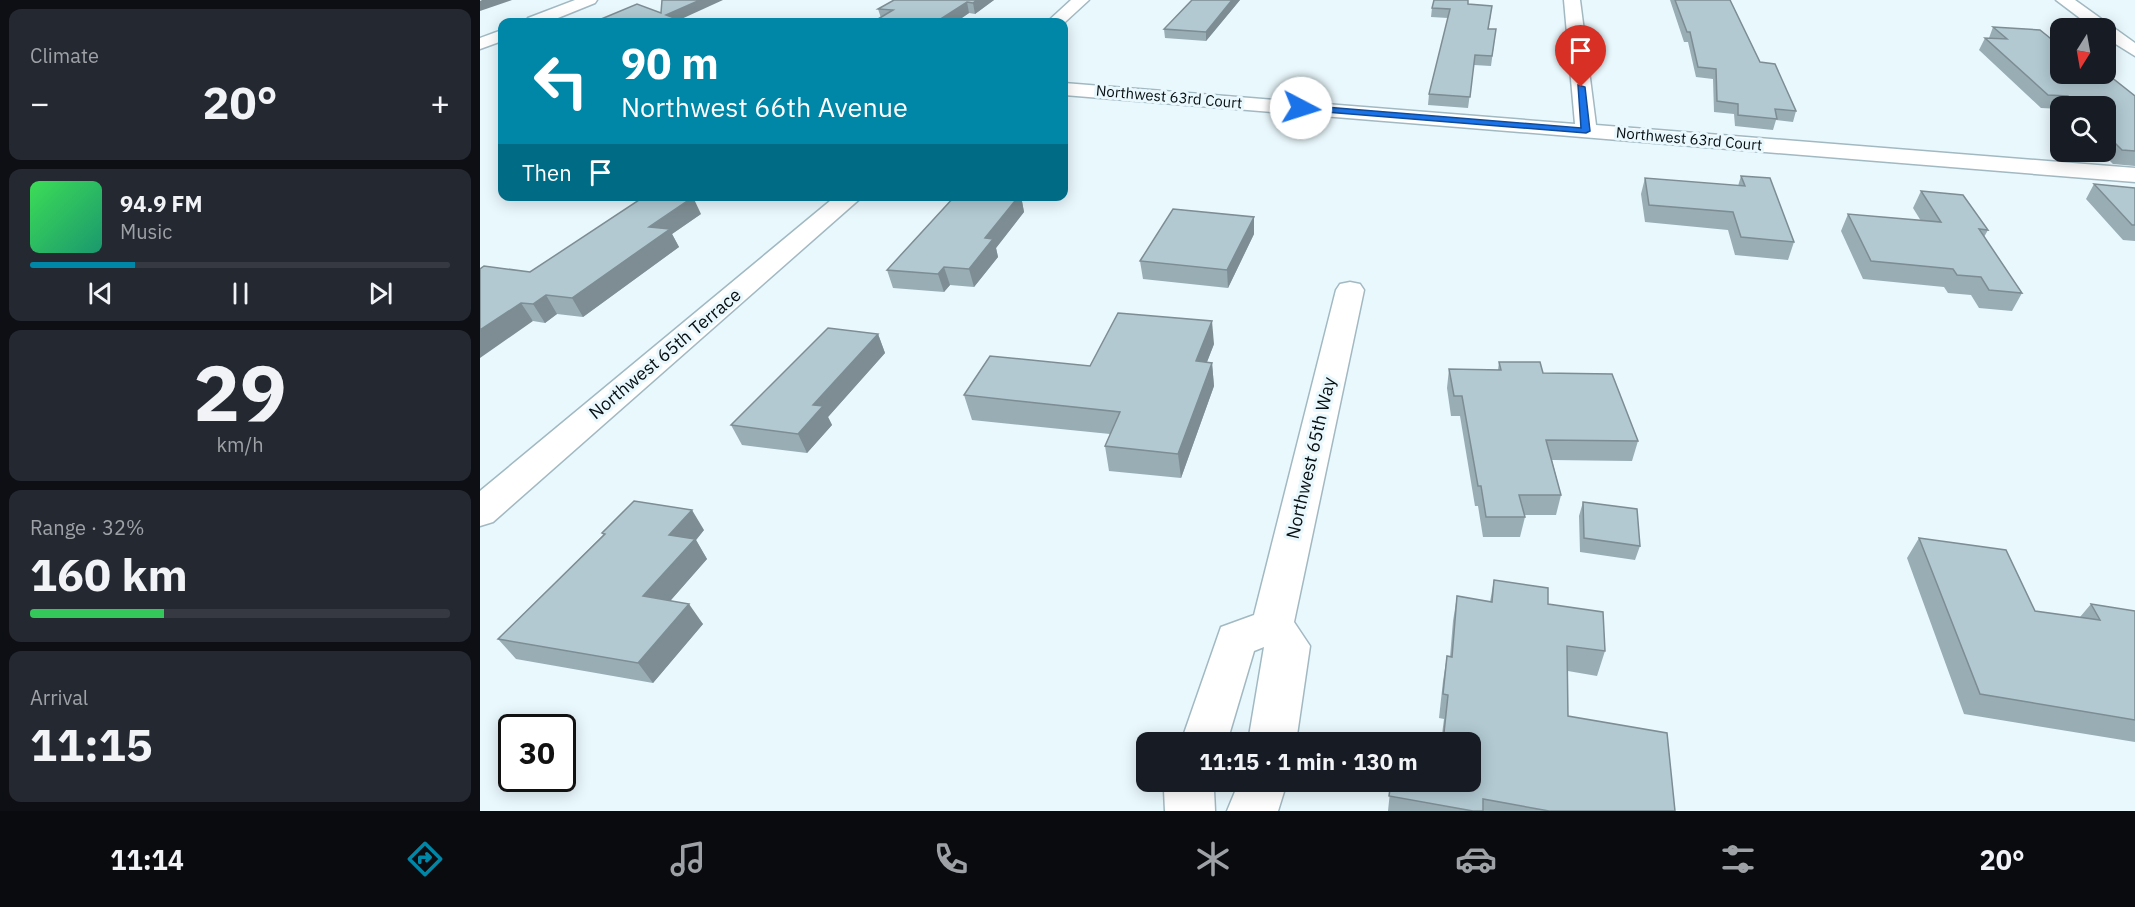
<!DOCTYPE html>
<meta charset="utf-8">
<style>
body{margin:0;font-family:"IBM Plex Sans",sans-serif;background:#242831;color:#f1f3f6;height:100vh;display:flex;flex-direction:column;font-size:22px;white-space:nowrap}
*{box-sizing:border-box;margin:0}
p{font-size:20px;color:#9ea1a6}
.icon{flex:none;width:33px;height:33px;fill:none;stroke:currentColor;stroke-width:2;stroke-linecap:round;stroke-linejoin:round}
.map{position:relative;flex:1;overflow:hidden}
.drawer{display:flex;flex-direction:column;gap:9px;padding:9px;background:#0d0f14;width:480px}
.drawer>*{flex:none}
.top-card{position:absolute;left:18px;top:18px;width:570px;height:183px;border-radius:12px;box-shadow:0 3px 15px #0003;background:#0086a7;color:#fff;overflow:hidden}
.needle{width:39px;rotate:191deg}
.fabs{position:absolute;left:1570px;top:18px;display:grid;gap:12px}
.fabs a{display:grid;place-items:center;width:66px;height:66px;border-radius:12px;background:#171b24;box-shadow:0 3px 15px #0003;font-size:30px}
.speed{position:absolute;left:18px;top:714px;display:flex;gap:12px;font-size:30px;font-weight:700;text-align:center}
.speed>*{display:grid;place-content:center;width:78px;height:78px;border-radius:50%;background:#171b24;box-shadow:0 3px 15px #0003;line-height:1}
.speed .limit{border:3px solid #111;border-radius:9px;background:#fff;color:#111}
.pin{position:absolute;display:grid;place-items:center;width:51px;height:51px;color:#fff;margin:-62px -26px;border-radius:50% 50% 50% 0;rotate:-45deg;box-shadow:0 0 6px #0007}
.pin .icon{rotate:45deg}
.me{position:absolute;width:66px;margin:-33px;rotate:95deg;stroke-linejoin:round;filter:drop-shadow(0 0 4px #0008)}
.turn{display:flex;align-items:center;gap:21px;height:126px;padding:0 24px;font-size:27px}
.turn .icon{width:78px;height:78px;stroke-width:2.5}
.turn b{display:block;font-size:42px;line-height:51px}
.then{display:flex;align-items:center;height:57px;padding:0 24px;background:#0003;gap:12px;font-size:22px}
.big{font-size:45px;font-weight:800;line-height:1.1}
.drawer .tile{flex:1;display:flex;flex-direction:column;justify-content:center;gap:9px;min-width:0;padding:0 21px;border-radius:12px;background:#242831}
.drawer .dial{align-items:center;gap:0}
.dial b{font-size:78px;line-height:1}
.song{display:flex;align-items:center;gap:18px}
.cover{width:72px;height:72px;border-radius:9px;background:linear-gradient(135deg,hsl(130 70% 55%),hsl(160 70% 35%))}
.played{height:6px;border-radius:3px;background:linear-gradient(90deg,#0086a7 25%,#363941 25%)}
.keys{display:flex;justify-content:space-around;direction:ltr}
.heat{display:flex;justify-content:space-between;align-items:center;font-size:33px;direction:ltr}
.charge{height:9px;border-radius:4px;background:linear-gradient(90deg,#34c759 32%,#363941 0)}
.trip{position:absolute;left:656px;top:732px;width:345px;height:60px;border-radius:12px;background:#171b24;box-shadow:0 3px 15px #0003;font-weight:800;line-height:60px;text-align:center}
.tabs{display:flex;height:96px;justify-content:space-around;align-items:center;background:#090b0e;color:#9ea1a6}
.tabs .icon{width:42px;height:42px}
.tabs .on{color:#0086a7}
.tabs b{font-size:27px;color:#f1f3f6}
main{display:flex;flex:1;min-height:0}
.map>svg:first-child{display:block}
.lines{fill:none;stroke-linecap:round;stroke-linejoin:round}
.minor-casing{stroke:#a2b9c2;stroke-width:3}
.minor{fill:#fff;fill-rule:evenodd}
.wall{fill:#99adb5}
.shaded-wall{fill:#7d8d93}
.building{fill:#b2c9d2;stroke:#7d8d93;stroke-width:1.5}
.route{fill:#1a73e8;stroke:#114b97;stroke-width:1.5}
.labels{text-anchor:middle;stroke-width:6;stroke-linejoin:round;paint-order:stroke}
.far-street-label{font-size:15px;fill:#070f12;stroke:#e9f8fd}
.street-label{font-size:18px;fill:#070f12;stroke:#e9f8fd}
</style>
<main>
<section class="drawer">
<div class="tile"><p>Climate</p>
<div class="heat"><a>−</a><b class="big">20°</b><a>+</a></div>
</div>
<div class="tile">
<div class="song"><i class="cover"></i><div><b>94.9 FM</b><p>Music</p></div></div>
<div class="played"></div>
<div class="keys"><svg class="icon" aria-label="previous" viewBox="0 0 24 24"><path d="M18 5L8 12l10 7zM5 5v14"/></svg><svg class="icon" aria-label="pause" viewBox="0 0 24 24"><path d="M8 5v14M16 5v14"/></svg><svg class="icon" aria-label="next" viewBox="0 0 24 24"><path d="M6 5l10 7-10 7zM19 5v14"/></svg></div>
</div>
<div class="tile dial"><b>29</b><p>km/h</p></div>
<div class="tile"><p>Range · 32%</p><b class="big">160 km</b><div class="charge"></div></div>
<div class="tile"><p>Arrival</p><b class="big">11:15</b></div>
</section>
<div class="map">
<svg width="1655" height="811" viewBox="0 0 1655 811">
<rect width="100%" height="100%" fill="#e9f8fd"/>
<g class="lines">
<g class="minor-casing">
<path id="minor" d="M 95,0 L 117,0 L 115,3 L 68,22 L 46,22 L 48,18 Z
M 591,0 L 609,0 L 584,23 L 567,22 Z
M 1084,0 L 1100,0 L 1116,125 L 1655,168 L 1655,182 L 584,95 L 584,83 L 1095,124 Z
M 1576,0 L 1595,0 L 1655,43 L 1655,56 L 1626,38 L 1626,28 L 1613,28 Z
M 22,30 L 22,41 L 0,49 L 0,38 Z
M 356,196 L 383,196 L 13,522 L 0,526 L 0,491 Z
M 870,282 L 880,284 L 884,290 L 814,622 L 830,646 L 816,742 L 768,742 L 784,647 L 774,651 L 747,742 L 701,742 L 741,627 L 774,615 L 856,290 L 860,284 Z
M 688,782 L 736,782 L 734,790 L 735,811 L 685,811 L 684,790 Z
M 759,782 L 807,782 L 798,811 L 747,811 Z"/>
</g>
<use href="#minor" class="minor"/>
</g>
<path class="wall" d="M 414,0 L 514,0 L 495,14 L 489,13 L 476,22 L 393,22 L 401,18 L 398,9 Z
M 712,0 L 760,0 L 726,41 L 685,38 L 684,29 Z
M 1190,0 L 1250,0 L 1280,62 L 1316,111 L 1313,122 L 1296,120 L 1293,130 L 1255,126 L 1254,114 L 1234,112 L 1233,79 L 1216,77 L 1208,42 L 1204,42 Z
M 988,4 L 1011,15 L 1008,29 L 1016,29 L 1011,66 L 994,65 L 988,108 L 948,105 L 949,94 L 968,18 L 951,17 L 952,8 Z
M 1513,27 L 1575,42 L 1655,96 L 1655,166 L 1633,164 L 1621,152 L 1626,152 L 1626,106 L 1581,106 L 1581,109 L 1561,108 L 1499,50 L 1505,38 L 1509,38 Z
M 1261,176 L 1314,242 L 1308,260 L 1255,255 L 1248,230 L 1165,222 L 1161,194 L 1165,178 L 1258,186 Z
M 1614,184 L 1655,188 L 1655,241 L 1643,240 L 1606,199 Z
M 1441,191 L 1508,230 L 1504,237 L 1542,293 L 1532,311 L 1499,308 L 1491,295 L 1468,293 L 1464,287 L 1383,279 L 1361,231 L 1368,214 L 1441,221 L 1433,208 Z
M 475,196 L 541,196 L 544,212 L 516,248 L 518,257 L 494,287 L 470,285 L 464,292 L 413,288 L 407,270 Z
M 221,214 L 192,234 L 199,247 L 103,317 L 77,314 L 65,323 L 53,321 L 4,266 L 50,272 Z
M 774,217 L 774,234 L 748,288 L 663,279 L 660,261 Z
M 398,334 L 405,353 L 348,417 L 352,425 L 327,453 L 262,445 L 251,425 Z
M 734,344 L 727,362 L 732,363 L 734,386 L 701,478 L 629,471 L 625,446 L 630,434 L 492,420 L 484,395 L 610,366 Z
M 1019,362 L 1063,373 L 1158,441 L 1152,461 L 1072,460 L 1081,495 L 1076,515 L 1044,515 L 1045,517 L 1040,537 L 1003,537 L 998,506 L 995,506 L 980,416 L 971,416 L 967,388 L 969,369 L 1018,370 Z
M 1103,502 L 1160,546 L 1155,560 L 1100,552 L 1099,516 Z
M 224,530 L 216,540 L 227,559 L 190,601 L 223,624 L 173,683 L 36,659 L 18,639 L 123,535 L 122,533 Z
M 1439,538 L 1555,611 L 1600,617 L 1611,604 L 1655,611 L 1655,742 L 1484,714 L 1427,558 Z
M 1014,580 L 1068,604 L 1125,651 L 1117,676 L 1088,671 L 1088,716 L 1195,811 L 908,811 L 911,782 L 990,742 L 961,742 L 964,719 L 959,718 L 963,681 L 967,656 L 970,657 L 973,621 L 977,596 L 1010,602 Z"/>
<path class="shaded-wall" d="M 2,0 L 32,0 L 0,11 L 0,1 Z
M 220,0 L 243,0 L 197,21 L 198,22 L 190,22 L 186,15 Z
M 497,0 L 514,0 L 495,14 L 493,3 Z
M 752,0 L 760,0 L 726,41 L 726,32 Z
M 487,2 L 489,13 L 476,22 L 456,22 Z
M 539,196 L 541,196 L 544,212 L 516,248 L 518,257 L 494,287 L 489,269 L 505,238 Z
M 213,197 L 221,214 L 192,234 L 199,247 L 103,317 L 92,298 L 169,227 Z
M 774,217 L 774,234 L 748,288 L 747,270 Z
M 464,267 L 470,285 L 464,292 L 458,274 Z
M 66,295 L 77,314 L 65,323 L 53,304 Z
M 41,303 L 53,321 L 0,358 L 0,330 Z
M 732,321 L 734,344 L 718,385 L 716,361 Z
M 398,334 L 405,353 L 348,417 L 352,425 L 327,453 L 318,434 L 333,405 Z
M 732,363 L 734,386 L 701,478 L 698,454 Z
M 212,510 L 224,530 L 216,540 L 227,559 L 177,616 L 163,596 L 189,535 Z
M 209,604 L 223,624 L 173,683 L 158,663 Z"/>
<path class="building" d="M 182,0 L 220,0 L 186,15 L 197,19 L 191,22 L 114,22 L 157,4 L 181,13 Z
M 414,0 L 497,0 L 493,3 L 487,2 L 456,22 L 393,22 L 413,10 L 398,9 Z
M 712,0 L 752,0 L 726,32 L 684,29 Z
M 954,0 L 988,0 L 988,4 L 1012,6 L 1008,29 L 1016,29 L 1012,56 L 995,55 L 990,97 L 949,94 L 970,9 L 952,8 Z
M 1195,0 L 1250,0 L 1280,62 L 1295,64 L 1316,111 L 1295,109 L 1297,119 L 1258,115 L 1258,104 L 1237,101 L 1236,69 L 1218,67 L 1210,32 L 1207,32 Z
M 1513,27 L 1560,30 L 1575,42 L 1581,42 L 1581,74 L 1626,73 L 1655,96 L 1655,151 L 1642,150 L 1626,134 L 1626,106 L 1598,106 L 1588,96 L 1568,95 L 1505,38 L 1527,39 Z
M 1261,176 L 1290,178 L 1314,242 L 1261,237 L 1253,212 L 1169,205 L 1165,178 L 1265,186 Z
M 1614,184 L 1655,188 L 1655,225 L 1652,225 Z
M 1441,191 L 1483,195 L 1508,230 L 1499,229 L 1542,293 L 1509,290 L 1501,277 L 1477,275 L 1473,269 L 1391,261 L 1368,214 L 1461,222 Z
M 165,196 L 213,197 L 169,227 L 190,229 L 92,298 L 66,295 L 53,304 L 41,303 L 0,330 L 0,269 L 4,266 L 50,272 Z
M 475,196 L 539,196 L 505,238 L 513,239 L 489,269 L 464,267 L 458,274 L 407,270 Z
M 693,209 L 774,217 L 747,270 L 660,261 Z
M 638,313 L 732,321 L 716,361 L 732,363 L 698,454 L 625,446 L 640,412 L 484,395 L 510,356 L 610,366 Z
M 348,328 L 398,334 L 333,405 L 343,406 L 318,434 L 251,425 Z
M 1019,362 L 1060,362 L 1063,373 L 1132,374 L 1158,441 L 1066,440 L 1081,495 L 1039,495 L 1045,517 L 1006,517 L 1001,486 L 998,486 L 982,396 L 974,396 L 969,369 L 1021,370 Z
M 154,501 L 212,510 L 189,535 L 215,539 L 163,596 L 209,604 L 158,663 L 18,639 L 125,534 L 122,533 Z
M 1103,502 L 1157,509 L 1160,546 L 1104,538 Z
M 1439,538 L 1526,550 L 1555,611 L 1620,620 L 1611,604 L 1655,611 L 1655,720 L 1500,694 Z
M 1014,580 L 1068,588 L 1068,604 L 1123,612 L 1125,651 L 1087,646 L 1088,716 L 1187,733 L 1195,811 L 1069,811 L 1003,799 L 1003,811 L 993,811 L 909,796 L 911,782 L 990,782 L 990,742 L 963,742 L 968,695 L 963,694 L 967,656 L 972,657 L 977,596 L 1012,602 Z"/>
<path class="route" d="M 1098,85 L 1105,87 L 1110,131 L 1106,133 L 821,110 L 817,108 L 821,105 L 1101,128 Z"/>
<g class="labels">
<g class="far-street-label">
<text transform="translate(689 97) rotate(5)" y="5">Northwest 63rd Court</text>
<text transform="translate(1209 139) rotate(5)" y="5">Northwest 63rd Court</text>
</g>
<g class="street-label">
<text transform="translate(185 354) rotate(-40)" y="6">Northwest 65th Terrace</text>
<text transform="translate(831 458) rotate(-77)" y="6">Northwest 65th Way</text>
</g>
</g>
</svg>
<div class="fabs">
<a><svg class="needle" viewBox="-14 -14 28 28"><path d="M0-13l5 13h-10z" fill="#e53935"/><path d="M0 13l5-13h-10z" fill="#9ea1a6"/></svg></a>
<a><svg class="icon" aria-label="search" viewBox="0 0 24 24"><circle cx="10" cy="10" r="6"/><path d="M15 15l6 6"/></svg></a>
</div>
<div class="speed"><div class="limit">30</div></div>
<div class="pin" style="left:1101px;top:87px;background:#d93025"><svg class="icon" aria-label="arrive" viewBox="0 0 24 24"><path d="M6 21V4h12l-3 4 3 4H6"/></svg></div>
<svg class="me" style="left:821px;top:108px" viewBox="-20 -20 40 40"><circle r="19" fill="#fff"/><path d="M0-13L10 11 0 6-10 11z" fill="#1a73e8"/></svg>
<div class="trip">11:15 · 1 min · 130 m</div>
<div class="top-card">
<div class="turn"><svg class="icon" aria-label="left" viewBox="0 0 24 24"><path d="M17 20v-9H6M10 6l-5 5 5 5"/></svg><div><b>90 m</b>Northwest 66th Avenue</div></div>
<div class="then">Then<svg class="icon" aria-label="arrive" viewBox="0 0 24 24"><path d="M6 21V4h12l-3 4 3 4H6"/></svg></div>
</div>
</div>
</main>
<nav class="tabs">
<b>11:14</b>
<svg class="icon on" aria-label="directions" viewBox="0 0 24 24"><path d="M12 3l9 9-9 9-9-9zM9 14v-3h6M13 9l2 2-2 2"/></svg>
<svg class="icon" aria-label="music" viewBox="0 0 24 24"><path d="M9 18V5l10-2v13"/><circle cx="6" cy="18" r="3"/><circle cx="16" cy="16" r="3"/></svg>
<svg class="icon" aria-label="phone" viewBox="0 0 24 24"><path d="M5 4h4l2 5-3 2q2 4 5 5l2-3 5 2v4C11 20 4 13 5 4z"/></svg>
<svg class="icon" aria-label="climate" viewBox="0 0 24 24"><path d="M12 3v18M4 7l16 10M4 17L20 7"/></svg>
<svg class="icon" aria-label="car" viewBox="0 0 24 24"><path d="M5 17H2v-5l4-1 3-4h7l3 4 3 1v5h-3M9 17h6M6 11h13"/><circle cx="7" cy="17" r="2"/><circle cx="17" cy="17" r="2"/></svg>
<svg class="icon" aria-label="filters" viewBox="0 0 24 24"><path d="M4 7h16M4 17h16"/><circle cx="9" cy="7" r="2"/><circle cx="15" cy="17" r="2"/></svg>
<b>20°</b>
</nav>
